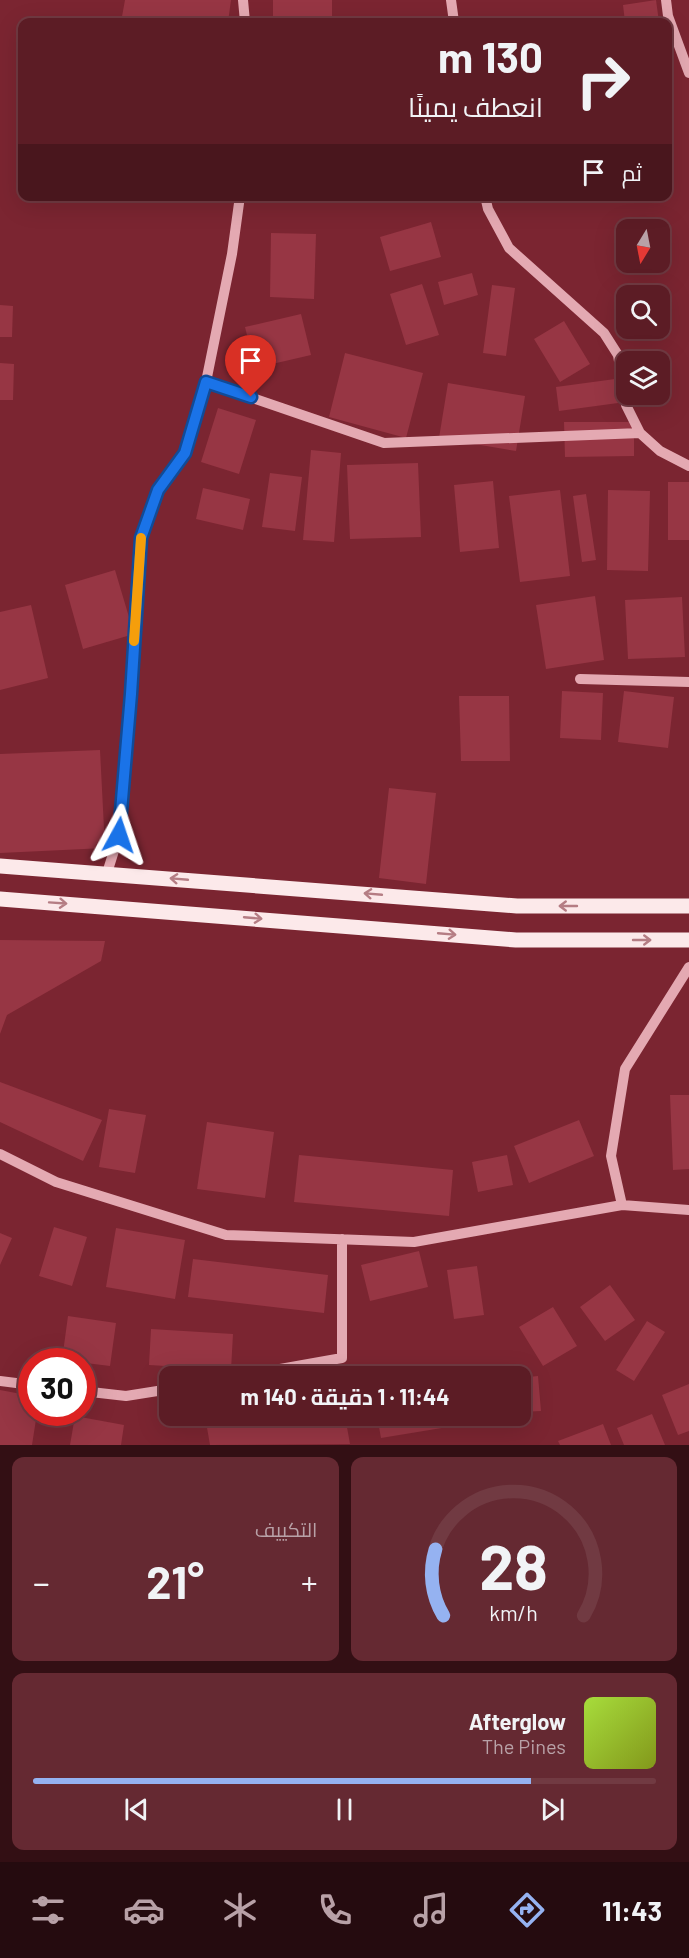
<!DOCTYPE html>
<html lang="ar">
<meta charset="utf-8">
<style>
body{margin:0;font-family:Barlow,Cairo,sans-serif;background:#652932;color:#f1f3f6;direction:rtl;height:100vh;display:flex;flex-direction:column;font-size:22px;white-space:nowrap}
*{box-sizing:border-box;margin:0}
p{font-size:20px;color:#b8a1a7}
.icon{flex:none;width:33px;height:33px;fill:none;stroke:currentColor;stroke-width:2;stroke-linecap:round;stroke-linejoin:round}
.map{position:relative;height:1445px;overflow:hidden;direction:ltr}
.drawer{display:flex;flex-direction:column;gap:12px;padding:12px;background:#330f14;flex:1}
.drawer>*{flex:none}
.top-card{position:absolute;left:18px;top:18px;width:654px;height:183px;border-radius:12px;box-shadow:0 6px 24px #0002,0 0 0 2px #713a42;direction:rtl;background:#5c1c25;color:#f1f3f6;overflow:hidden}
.needle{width:39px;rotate:190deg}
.tools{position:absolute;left:616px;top:219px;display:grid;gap:12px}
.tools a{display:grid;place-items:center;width:54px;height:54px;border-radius:12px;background:#5c1c25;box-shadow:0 6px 24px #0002,0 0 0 2px #713a42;font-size:30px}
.speed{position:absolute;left:18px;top:1348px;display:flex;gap:12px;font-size:30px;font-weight:700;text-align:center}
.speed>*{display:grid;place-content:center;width:78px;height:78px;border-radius:50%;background:#5c1c25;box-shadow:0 6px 24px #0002,0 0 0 2px #713a42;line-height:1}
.speed .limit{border:9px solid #d22;background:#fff;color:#111}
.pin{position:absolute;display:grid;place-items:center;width:51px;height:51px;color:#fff;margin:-62px -26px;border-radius:50% 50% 50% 0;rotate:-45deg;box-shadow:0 0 6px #0007}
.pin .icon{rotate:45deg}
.me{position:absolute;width:66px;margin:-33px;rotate:5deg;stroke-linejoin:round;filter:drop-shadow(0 0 4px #0008)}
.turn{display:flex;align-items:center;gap:21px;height:126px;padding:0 30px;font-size:27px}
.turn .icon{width:78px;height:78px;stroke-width:2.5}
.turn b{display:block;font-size:42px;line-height:51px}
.then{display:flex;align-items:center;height:57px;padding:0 30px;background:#0003;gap:12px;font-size:22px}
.big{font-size:45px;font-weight:700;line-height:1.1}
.drawer .card{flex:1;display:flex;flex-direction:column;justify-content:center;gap:9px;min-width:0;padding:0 21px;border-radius:12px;background:#652932}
.drawer .dial{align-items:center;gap:0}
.dial svg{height:156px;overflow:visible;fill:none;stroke:#713a42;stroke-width:7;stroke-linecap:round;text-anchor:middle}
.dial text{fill:#f1f3f6;stroke:none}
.song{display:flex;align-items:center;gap:18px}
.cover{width:72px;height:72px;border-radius:9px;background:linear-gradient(135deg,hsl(80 70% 55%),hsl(70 70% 35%))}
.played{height:6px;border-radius:3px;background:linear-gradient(90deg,#95b2f1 80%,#713a42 80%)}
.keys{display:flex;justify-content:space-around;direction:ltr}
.heat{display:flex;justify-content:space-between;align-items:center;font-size:33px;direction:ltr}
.drawer .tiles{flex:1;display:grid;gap:12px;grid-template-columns:1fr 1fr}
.card:last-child{grid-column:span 2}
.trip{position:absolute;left:159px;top:1366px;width:372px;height:60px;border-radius:12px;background:#5c1c25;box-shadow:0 6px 24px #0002,0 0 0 2px #713a42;font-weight:700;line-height:60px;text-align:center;direction:rtl}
.tabs{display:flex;height:96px;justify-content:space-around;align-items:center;background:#250b0f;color:#b8a1a7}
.tabs .icon{width:42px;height:42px}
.tabs .selected{color:#95b2f1}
.tabs b{font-size:27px;color:#f1f3f6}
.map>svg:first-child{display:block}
.building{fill:#973644}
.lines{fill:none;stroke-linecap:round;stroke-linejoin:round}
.minor{stroke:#e4a9b2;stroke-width:10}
.major{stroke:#fce9ea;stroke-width:15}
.oneway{stroke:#b57d84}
.route-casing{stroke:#114b97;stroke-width:15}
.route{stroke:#1a73e8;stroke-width:10}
.slow{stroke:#f59e0b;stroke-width:10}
</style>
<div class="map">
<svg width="689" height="1445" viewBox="0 0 689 1445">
<rect width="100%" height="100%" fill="#7b2531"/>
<path class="building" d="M 125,0 L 231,0 L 228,22 L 121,22 Z
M 273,0 L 332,0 L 332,22 L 273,22 Z
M 656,0 L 659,22 L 625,22 L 623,5 Z
M 431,222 L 441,257 L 390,271 L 380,237 Z
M 271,233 L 316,234 L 314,299 L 270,297 Z
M 472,273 L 478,295 L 444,305 L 438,282 Z
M 422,284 L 439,335 L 406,345 L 390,294 Z
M 492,285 L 515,288 L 506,356 L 483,353 Z
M 0,305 L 13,306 L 12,337 L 0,337 Z
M 301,314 L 311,355 L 255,368 L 245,327 Z
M 564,321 L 590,364 L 560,382 L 534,339 Z
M 345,353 L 423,373 L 406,438 L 329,417 Z
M 0,363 L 14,364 L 13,400 L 0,400 Z
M 615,379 L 618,403 L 559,411 L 556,387 Z
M 448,383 L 525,396 L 516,451 L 439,438 Z
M 218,408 L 256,420 L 239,474 L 201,462 Z
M 564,422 L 634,422 L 634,456 L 565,457 Z
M 311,450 L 341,453 L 334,542 L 303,540 Z
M 418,463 L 421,537 L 350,539 L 347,465 Z
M 270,473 L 302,477 L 295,531 L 262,527 Z
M 493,481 L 499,548 L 460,552 L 454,485 Z
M 668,482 L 689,482 L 689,540 L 668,540 Z
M 203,488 L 250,499 L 243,530 L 196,519 Z
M 560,490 L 570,576 L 520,582 L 509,496 Z
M 608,490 L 650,491 L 648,571 L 607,570 Z
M 586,494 L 596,560 L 582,562 L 573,496 Z
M 115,570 L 134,634 L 83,649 L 65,585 Z
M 595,596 L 604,660 L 546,669 L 536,605 Z
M 682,597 L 685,657 L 628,659 L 625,600 Z
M 31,605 L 48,678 L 0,690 L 0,612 Z
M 562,691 L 603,693 L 601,740 L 560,738 Z
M 624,691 L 674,697 L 668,748 L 618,742 Z
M 459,696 L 509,696 L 510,761 L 461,761 Z
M 100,750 L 105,848 L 0,853 L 0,754 Z
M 389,788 L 436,793 L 426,884 L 379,878 Z
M 0,940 L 105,941 L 101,961 L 7,1015 L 0,1034 Z
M 0,1082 L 102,1120 L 83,1161 L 0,1122 Z
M 670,1095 L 689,1095 L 689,1169 L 673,1170 Z
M 109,1109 L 146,1115 L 135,1173 L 99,1167 Z
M 579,1120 L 594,1156 L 529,1183 L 514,1146 Z
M 207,1122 L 274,1132 L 265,1198 L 197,1189 Z
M 299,1155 L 453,1170 L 449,1216 L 294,1202 Z
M 507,1155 L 513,1185 L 478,1192 L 472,1162 Z
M 54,1227 L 87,1237 L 72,1286 L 39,1276 Z
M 116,1228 L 185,1240 L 175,1299 L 106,1287 Z
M 0,1233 L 12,1238 L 0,1265 Z
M 419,1251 L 428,1287 L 370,1301 L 361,1265 Z
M 193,1259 L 328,1275 L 324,1313 L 188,1297 Z
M 477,1266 L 484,1315 L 454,1319 L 447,1270 Z
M 610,1285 L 635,1320 L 605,1341 L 580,1307 Z
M 553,1307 L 577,1346 L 543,1366 L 519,1327 Z
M 68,1316 L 116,1323 L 110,1366 L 62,1360 Z
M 647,1321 L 665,1332 L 634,1381 L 616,1370 Z
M 151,1329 L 233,1334 L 231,1370 L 149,1365 Z
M 538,1376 L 541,1411 L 520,1412 L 520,1378 Z
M 689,1384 L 689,1431 L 678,1435 L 662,1395 Z
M 0,1390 L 32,1396 L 32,1413 L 37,1413 L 32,1445 L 0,1445 Z
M 652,1414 L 665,1445 L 624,1445 L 617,1428 Z
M 75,1416 L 124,1425 L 121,1445 L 70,1445 Z
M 205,1416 L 345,1416 L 350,1444 L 210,1445 Z
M 377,1416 L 458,1416 L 460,1425 L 381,1438 Z
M 603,1424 L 611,1445 L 560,1445 L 558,1441 Z"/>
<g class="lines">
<path class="minor" d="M 243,0 L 245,22
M 451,0 L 454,22
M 666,0 L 668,16 L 689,73
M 485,196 L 488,209 L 509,248 L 604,333 L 618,355 L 626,405 L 640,433 L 660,451 L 689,466
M 206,382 L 384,443 L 640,433
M 580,679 L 689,682
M 107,873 L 119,835 L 131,694 L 141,538 L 157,490 L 185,453 L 206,382 L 232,254 L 240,196
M 0,1154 L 56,1182 L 226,1235 L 414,1242 L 622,1205 L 689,1210
M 622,1205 L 611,1156 L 625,1069 L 689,967
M 234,1377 L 342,1358 L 342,1239
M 0,1381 L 32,1385
M 82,1391 L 126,1396 L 170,1389"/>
<path class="major" d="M 0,866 L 517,906 L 689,906
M 0,899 L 516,940 L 689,940"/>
</g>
<defs><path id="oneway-shaft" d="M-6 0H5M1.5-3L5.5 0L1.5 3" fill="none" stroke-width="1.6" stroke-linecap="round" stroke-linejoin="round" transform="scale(1.5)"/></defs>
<g class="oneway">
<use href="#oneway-shaft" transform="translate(179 879) rotate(-175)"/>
<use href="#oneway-shaft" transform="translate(373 894) rotate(-175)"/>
<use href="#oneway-shaft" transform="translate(58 903) rotate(4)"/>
<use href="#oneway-shaft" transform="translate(568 906) rotate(-180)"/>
<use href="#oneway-shaft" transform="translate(253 918) rotate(5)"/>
<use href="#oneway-shaft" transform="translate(447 934) rotate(5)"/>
<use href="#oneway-shaft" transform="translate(642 940)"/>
</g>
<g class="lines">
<g class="route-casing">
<path id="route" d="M 119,835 L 131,694 L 141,538 L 158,490 L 185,453 L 206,382 L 251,397"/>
</g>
<use href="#route" class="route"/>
<path class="slow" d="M 134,641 L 141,538"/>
</g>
</svg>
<div class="tools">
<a><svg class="needle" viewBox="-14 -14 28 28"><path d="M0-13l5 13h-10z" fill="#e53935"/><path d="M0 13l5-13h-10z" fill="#b8a1a7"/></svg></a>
<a><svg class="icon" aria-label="search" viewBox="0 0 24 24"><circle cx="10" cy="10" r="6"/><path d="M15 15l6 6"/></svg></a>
<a><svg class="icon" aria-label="layers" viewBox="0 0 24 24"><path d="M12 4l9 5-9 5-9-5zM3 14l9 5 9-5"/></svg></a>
</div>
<div class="speed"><div class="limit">30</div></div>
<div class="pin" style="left:251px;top:397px;background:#d93025"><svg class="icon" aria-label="arrive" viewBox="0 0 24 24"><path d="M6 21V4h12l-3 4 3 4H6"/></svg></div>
<svg class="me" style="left:119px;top:835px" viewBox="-20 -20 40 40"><path d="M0-17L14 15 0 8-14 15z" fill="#1a73e8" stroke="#fff" stroke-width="4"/></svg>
<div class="trip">11:44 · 1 دقيقة · 140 m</div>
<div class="top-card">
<div class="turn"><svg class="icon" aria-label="right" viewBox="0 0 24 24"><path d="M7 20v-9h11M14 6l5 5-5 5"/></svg><div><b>130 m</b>انعطف يمينًا</div></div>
<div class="then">ثم<svg class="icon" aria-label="arrive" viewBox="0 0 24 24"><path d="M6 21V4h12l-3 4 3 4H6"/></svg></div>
</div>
</div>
<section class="drawer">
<div class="tiles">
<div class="card dial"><svg viewBox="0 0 100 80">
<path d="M14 69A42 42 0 1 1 86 69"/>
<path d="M14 69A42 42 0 0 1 10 35" stroke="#95b2f1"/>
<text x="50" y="56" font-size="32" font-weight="700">28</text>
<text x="50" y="72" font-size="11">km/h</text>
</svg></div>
<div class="card"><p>التكييف</p>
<div class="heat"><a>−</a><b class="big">21°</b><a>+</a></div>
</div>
<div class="card">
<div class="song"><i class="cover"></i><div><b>Afterglow</b><p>The Pines</p></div></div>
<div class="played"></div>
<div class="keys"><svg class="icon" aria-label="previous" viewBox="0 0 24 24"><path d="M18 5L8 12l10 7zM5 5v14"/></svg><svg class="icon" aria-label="pause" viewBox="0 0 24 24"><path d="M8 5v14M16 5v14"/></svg><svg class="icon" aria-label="next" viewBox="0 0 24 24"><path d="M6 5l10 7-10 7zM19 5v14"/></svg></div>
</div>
</div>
</section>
<nav class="tabs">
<b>11:43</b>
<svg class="icon selected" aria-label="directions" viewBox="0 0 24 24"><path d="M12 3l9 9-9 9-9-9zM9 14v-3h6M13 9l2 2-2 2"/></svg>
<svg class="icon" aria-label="music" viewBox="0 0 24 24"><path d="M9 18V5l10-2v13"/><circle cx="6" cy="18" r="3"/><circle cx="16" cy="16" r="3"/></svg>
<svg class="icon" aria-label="phone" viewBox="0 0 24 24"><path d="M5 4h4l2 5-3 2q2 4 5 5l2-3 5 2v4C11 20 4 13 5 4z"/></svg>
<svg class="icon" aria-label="climate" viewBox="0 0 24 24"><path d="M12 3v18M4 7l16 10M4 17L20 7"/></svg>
<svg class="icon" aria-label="car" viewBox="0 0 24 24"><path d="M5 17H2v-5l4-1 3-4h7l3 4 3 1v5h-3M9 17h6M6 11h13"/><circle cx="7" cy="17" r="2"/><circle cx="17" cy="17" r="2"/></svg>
<svg class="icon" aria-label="filters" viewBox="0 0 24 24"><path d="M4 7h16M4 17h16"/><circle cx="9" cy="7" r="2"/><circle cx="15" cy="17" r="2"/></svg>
</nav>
